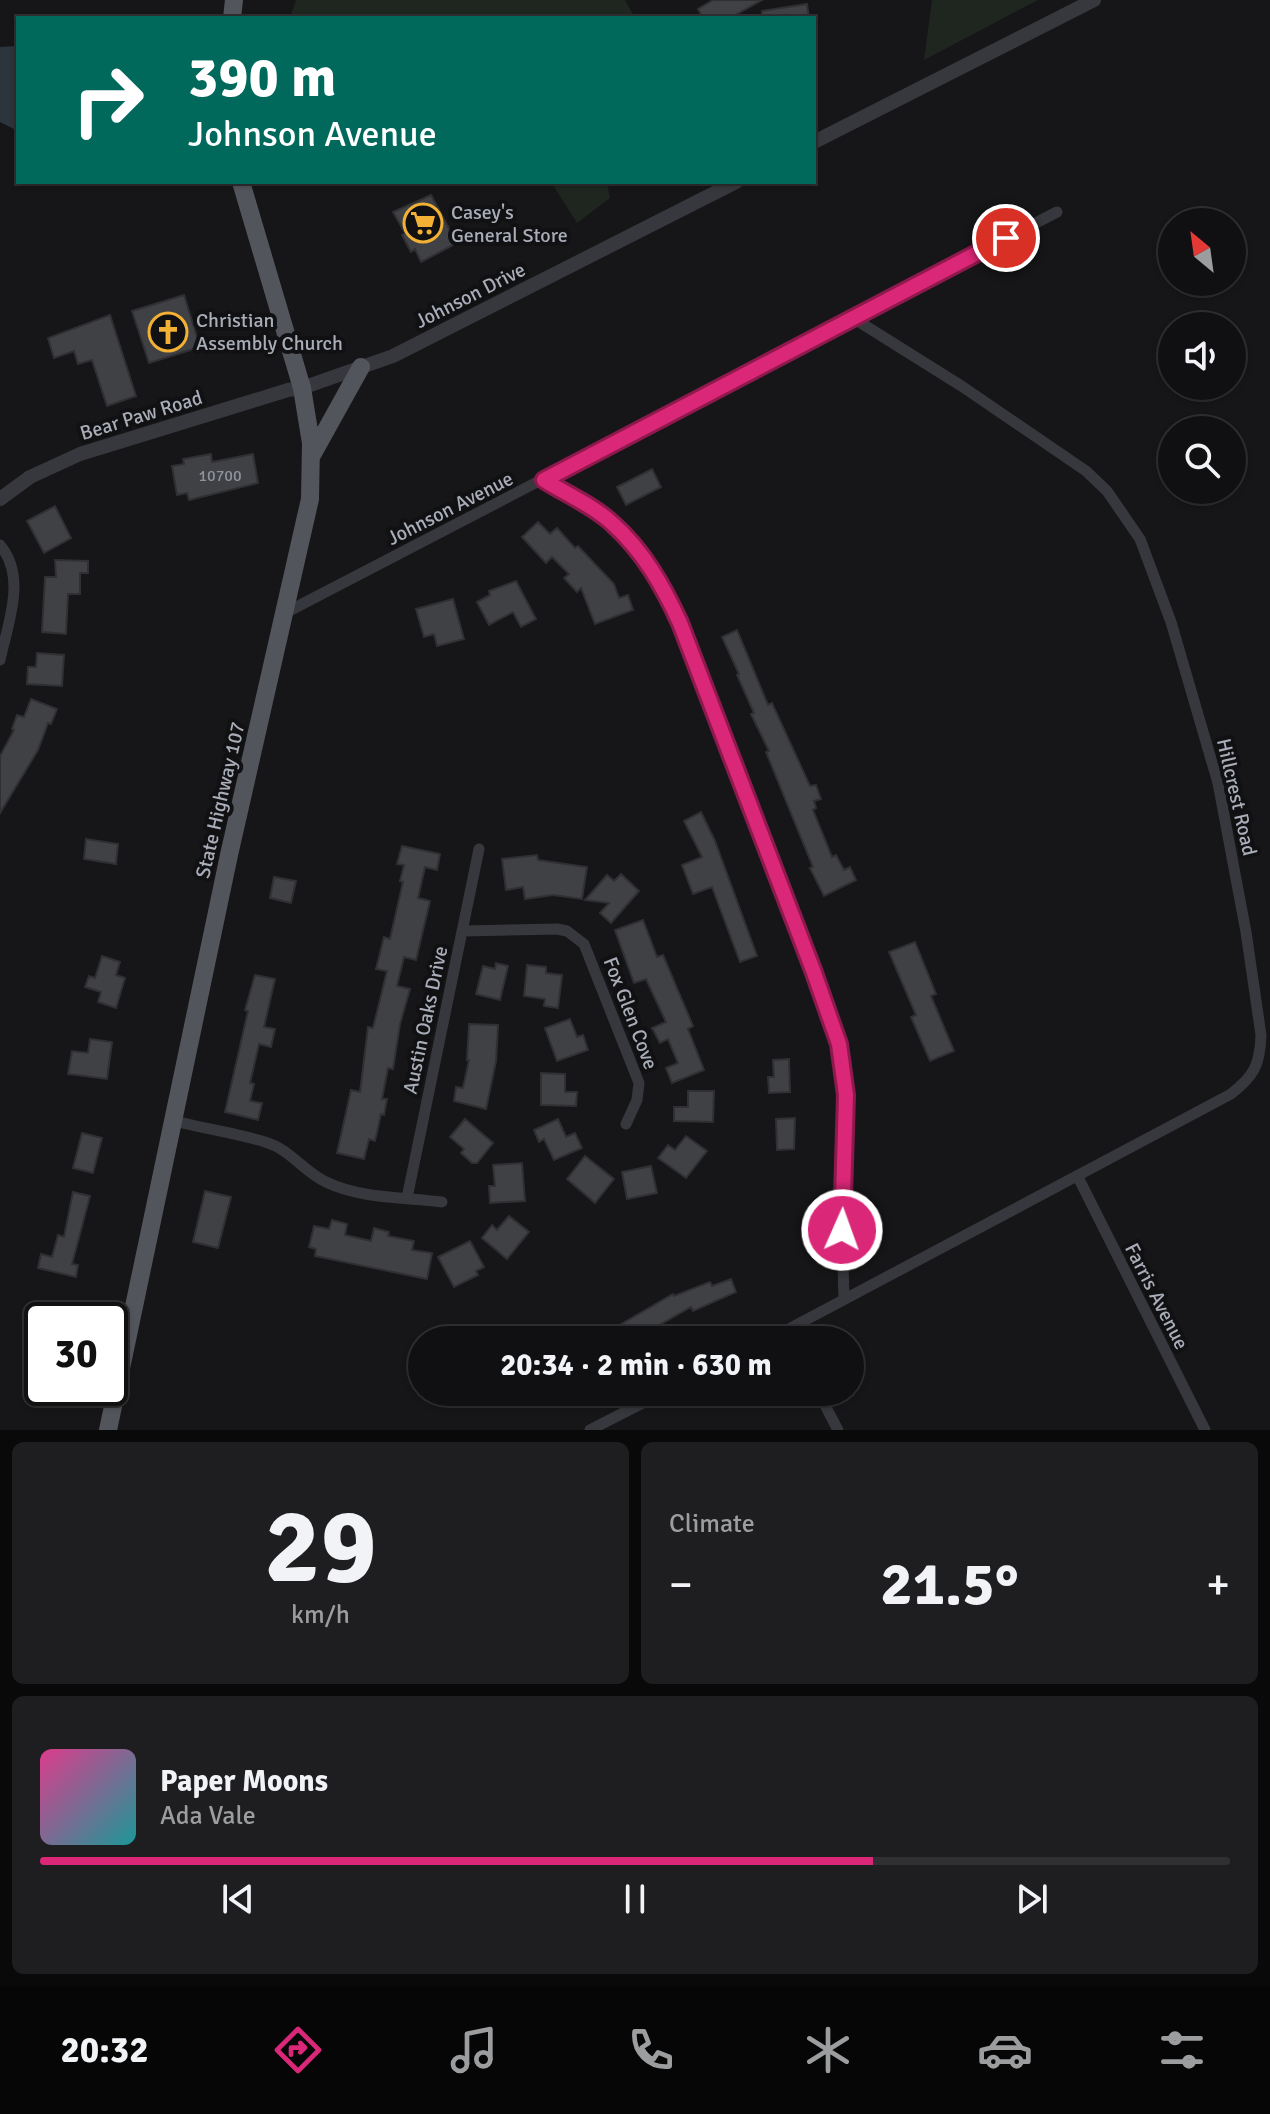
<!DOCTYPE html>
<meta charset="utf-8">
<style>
body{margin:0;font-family:Signika,sans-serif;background:#1e1e20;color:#f1f3f6;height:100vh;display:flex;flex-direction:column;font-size:30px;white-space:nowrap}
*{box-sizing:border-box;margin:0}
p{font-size:26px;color:#9c9d9f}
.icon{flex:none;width:44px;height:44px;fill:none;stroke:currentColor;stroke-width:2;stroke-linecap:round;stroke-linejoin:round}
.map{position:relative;height:1430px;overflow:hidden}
.drawer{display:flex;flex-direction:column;gap:12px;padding:12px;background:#09090a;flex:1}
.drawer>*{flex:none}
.top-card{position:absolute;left:16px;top:16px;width:800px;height:168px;border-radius:0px;box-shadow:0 2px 6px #0004,0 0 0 2px #303032;background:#00695c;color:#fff;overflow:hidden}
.needle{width:52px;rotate:331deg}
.buttons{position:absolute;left:1158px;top:208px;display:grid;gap:16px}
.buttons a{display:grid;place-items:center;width:88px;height:88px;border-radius:50%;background:#101012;box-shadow:0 2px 6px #0004,0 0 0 2px #303032;font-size:40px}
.speed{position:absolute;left:24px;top:1302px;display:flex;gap:16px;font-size:40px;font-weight:700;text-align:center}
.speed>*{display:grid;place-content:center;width:104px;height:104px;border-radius:50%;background:#101012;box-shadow:0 2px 6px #0004,0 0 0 2px #303032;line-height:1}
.speed .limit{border:4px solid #111;border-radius:12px;background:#fff;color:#111}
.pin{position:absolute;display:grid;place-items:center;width:68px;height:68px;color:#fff;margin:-34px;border:4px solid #fff;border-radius:50%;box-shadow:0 2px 8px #0007}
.me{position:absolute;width:88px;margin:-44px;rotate:2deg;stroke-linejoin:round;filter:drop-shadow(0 0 6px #0008)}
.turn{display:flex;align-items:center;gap:28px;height:168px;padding:0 40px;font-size:36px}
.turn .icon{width:104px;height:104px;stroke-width:2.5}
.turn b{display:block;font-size:56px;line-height:68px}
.big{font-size:60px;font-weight:700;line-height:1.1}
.drawer .tile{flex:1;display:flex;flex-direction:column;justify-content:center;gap:12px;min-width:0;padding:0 28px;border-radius:12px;background:#1e1e20}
.drawer .dial{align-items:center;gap:0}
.dial b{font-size:104px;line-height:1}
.song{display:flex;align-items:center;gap:24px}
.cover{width:96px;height:96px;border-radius:12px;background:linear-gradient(135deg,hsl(330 70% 55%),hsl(180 70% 35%))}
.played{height:8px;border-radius:4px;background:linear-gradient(90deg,#db2777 70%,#303032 70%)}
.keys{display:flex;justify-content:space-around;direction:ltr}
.heat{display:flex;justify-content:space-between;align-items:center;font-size:44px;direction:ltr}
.drawer .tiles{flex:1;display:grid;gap:12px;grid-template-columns:1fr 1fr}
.tile:last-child{grid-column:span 2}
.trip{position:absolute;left:408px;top:1326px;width:456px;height:80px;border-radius:40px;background:#101012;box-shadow:0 2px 6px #0004,0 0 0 2px #303032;font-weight:700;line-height:80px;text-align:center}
.dock{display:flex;height:128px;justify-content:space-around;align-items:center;background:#060607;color:#9c9d9f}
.dock .icon{width:56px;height:56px}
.dock .on{color:#db2777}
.dock b{font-size:36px;color:#f1f3f6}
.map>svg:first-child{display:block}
.green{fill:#1e261f}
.water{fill:#2c353c}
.building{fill:#404145;stroke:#303034;stroke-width:2}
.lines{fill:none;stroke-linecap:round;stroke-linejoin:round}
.minor{stroke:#37383d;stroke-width:11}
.tertiary{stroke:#37383d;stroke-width:14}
.primary{stroke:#53555c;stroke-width:18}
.route-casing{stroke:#8e194d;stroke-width:20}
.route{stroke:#db2777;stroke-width:14}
.labels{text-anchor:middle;stroke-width:8;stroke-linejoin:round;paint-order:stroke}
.number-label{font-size:16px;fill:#8e929b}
.poi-label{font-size:20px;fill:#a8adb8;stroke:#111113;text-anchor:start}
.street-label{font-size:20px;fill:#a8adb8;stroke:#111113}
</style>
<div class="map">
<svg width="1270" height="1430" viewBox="0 0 1270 1430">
<rect width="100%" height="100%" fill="#161618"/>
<path class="green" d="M 296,0 L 625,0 L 635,18 L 290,18 Z
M 932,0 L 1038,0 L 924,60 Z
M 551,182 L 607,182 L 610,198 L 577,223 Z"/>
<path class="water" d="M 18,46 L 18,131 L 0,122 L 0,47 Z"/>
<path class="building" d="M 713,0 L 762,0 L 730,18 L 703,18 L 698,9 Z
M 807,4 L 809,18 L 762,18 L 762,11 Z
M 431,195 L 457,243 L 421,262 L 415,249 L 411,252 L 402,235 L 405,233 L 393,212 Z
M 184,295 L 200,347 L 149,363 L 132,311 Z
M 110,315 L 136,396 L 107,406 L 92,360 L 78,364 L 74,351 L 54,358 L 48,338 Z
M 211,454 L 212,462 L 253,454 L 258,483 L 189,500 L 187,493 L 177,495 L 172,466 L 184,464 L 183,459 Z
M 652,469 L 661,487 L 626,505 L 617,487 Z
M 55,506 L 71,538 L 44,553 L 27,521 Z
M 538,522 L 550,534 L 557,528 L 575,548 L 578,546 L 614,584 L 619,598 L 628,595 L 633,610 L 595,624 L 581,588 L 577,592 L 564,578 L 569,574 L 552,557 L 546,563 L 522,537 Z
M 55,560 L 88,561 L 88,573 L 80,573 L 80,594 L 68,594 L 66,634 L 42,632 L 45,577 L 56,577 Z
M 516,581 L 536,619 L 521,627 L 513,612 L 489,625 L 477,602 L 490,595 L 489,591 Z
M 453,599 L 464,639 L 437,646 L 434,634 L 424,637 L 416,609 Z
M 737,630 L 768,705 L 772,703 L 810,786 L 816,785 L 821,799 L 814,801 L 816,808 L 813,810 L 832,857 L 836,855 L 844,870 L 850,867 L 856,880 L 824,896 L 810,868 L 813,867 L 766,752 L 769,751 L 751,714 L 754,713 L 737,675 L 739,674 L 722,637 Z
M 37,653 L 64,655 L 62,686 L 27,684 L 28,667 L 36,667 Z
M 31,699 L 57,709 L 51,724 L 48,723 L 38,750 L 0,813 L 0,756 L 14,730 L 12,729 L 17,715 L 24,717 Z
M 701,812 L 715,841 L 757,956 L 740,962 L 712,887 L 693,894 L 682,865 L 702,857 L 684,821 Z
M 86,839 L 118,844 L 116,864 L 84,859 Z
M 402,846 L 440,854 L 437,870 L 425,867 L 418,898 L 430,901 L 416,960 L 404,957 L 397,986 L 410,989 L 400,1024 L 393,1069 L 388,1068 L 382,1099 L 387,1099 L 384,1115 L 381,1114 L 375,1141 L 369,1139 L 364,1159 L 337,1153 L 351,1090 L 360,1092 L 368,1027 L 373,1028 L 387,971 L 376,969 L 384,937 L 390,939 L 403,882 L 400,881 L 404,865 L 397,864 Z
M 537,855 L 538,860 L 587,867 L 582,899 L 553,895 L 525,899 L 523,887 L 506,890 L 502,859 Z
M 621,874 L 639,891 L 611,923 L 600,913 L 609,903 L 585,900 L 607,875 L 614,881 Z
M 274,877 L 296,881 L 291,903 L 270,898 Z
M 643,920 L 657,957 L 663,955 L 693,1026 L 688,1029 L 704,1070 L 672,1083 L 666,1068 L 678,1063 L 668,1039 L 660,1043 L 652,1028 L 666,1022 L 646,979 L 634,983 L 615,930 Z
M 915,942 L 936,994 L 931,996 L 954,1051 L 930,1061 L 911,1017 L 916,1015 L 889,952 Z
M 102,956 L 120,962 L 116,975 L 125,978 L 116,1008 L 98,1002 L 101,992 L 85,987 L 89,976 L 95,978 Z
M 496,963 L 508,966 L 500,1000 L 476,994 L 483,966 L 495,969 Z
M 527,965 L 546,967 L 546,973 L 562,975 L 558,1008 L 544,1006 L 545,999 L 524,996 Z
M 255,975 L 275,979 L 264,1027 L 275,1029 L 271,1047 L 259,1044 L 250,1083 L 254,1084 L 250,1101 L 262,1103 L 258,1120 L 225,1112 L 248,1011 L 245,1010 Z
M 570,1019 L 577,1037 L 583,1035 L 588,1050 L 557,1061 L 545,1028 Z
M 469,1024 L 498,1025 L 496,1061 L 486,1109 L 454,1101 L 456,1087 L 463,1088 L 469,1060 L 467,1060 Z
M 90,1039 L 112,1042 L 107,1079 L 68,1074 L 72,1051 L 88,1053 Z
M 789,1059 L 790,1092 L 769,1093 L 768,1077 L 774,1077 L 773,1060 Z
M 541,1073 L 565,1074 L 565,1092 L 577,1092 L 576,1106 L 541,1105 Z
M 688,1091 L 714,1091 L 713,1122 L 674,1121 L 674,1107 L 688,1107 Z
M 795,1118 L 794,1149 L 777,1150 L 776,1119 Z
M 465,1119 L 493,1143 L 477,1163 L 472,1163 L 461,1153 L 464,1149 L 450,1137 Z
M 558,1119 L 566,1137 L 575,1133 L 582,1148 L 554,1160 L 544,1139 L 539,1142 L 534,1130 Z
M 82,1133 L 102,1138 L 93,1173 L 73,1168 Z
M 686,1136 L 707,1151 L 686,1178 L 658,1158 L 668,1145 L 675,1150 Z
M 585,1156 L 614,1179 L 595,1203 L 567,1179 Z
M 522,1163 L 525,1201 L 490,1203 L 489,1186 L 495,1186 L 493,1165 Z
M 651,1166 L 657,1193 L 627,1199 L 622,1172 Z
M 205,1191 L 231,1197 L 218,1248 L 193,1242 Z
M 73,1192 L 90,1196 L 72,1264 L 78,1265 L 76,1277 L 38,1268 L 41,1254 L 52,1257 L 58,1235 L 64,1237 Z
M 509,1216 L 529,1232 L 507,1259 L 482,1238 L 492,1225 L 497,1230 Z
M 332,1220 L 347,1224 L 345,1235 L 371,1241 L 374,1228 L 389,1232 L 388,1236 L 414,1241 L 412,1250 L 432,1253 L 427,1279 L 315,1256 L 316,1249 L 309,1247 L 314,1226 L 329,1229 Z
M 470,1241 L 484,1267 L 476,1271 L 478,1275 L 454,1287 L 438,1257 Z
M 731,1279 L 736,1292 L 693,1311 L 691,1307 L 633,1340 L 594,1340 L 673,1294 L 674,1296 L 710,1282 L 712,1286 Z"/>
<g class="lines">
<path class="minor" d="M 544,480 C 566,494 594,507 613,524 C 644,552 663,586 680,623 L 813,970 L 833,1024 L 844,1075 L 842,1230 L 844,1298
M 0,545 C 27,577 8,623 0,660
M 285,613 L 1057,212
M 462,931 L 557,929 L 567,931 L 584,944 L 639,1083 L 637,1100 L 626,1124
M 175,1121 C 205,1129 236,1133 265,1142 C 290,1149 304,1172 326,1182 C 361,1199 404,1197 442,1202
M 1078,1177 L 1205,1430
M 407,1198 L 479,849
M 768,1340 L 1231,1094 C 1254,1076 1260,1065 1261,1035 L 1246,932 L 1218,783 L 1171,622 L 1140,539 L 1107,491 L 1086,471 L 963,387 L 853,318
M 818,1392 L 838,1430
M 590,1430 L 664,1392"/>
<path class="tertiary" d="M 814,142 L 1094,0
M 0,499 L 30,477 L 80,454 L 288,390 L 302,388 L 393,356 L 736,182"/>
<path class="primary" d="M 232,18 L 234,0
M 311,457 L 361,367
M 108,1430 L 229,855 L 310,499 L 311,443 L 302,388 L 241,182"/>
</g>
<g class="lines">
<g class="route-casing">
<path id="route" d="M 842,1230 L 846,1095 L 839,1044 L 813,970 L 680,623 C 663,586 644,552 613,524 C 594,506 566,494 544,480 L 1006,238"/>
</g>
<use href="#route" class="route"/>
</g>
<defs>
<g id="supermarket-ring" transform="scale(2)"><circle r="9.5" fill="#111113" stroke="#f2b134" stroke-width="1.5"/><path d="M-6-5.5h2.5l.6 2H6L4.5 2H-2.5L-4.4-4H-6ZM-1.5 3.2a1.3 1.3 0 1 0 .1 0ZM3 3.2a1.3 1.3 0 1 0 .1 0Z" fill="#f2b134"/></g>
<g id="church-ring" transform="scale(2)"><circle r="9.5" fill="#111113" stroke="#f2b134" stroke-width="1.5"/><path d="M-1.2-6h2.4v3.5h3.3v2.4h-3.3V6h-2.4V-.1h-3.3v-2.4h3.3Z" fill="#f2b134"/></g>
</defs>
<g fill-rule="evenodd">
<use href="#supermarket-ring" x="423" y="223"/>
<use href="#church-ring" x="168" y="332"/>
</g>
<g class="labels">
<g class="number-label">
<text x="220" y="481">10700</text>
</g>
<g class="poi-label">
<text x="451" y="219">Casey's<tspan x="451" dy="23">General Store</tspan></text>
<text x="196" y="327">Christian<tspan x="196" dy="23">Assembly Church</tspan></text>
</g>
<g class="street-label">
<text transform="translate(470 295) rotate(-27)" y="7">Johnson Drive</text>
<text transform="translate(141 415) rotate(-17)" y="7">Bear Paw Road</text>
<text transform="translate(450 508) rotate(-27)" y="7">Johnson Avenue</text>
<text transform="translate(1237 797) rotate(77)" y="7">Hillcrest Road</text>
<text transform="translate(220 800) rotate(-77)" y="7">State Highway 107</text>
<text transform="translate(631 1013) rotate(69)" y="7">Fox Glen Cove</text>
<text transform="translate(425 1020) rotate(-78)" y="7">Austin Oaks Drive</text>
<text transform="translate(1157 1296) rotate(63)" y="7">Farris Avenue</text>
</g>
</g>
</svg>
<div class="buttons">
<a><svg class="needle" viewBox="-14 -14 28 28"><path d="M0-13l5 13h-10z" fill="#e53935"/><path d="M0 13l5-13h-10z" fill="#9c9d9f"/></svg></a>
<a><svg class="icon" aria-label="sound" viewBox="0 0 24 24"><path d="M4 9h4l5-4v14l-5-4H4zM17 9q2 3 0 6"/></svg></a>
<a><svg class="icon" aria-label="search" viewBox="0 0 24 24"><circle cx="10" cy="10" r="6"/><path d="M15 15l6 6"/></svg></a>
</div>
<div class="speed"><div class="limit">30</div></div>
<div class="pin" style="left:1006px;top:238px;background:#d93025"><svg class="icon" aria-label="arrive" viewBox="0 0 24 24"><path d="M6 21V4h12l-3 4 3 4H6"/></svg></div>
<svg class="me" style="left:842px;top:1230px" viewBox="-20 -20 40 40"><circle r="17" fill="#db2777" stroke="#fff" stroke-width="3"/><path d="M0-11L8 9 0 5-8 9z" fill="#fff"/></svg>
<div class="trip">20:34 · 2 min · 630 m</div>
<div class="top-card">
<div class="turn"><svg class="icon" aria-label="right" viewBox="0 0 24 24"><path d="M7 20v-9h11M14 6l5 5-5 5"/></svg><div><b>390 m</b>Johnson Avenue</div></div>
</div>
</div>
<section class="drawer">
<div class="tiles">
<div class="tile dial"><b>29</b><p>km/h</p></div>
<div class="tile"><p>Climate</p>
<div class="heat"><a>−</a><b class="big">21.5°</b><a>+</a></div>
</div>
<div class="tile">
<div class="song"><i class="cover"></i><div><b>Paper Moons</b><p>Ada Vale</p></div></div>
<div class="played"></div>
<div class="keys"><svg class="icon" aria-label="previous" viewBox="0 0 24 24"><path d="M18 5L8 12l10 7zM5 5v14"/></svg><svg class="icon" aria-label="pause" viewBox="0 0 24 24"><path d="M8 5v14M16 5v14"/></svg><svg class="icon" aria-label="next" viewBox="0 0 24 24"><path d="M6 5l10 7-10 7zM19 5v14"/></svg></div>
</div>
</div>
</section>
<nav class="dock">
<b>20:32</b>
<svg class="icon on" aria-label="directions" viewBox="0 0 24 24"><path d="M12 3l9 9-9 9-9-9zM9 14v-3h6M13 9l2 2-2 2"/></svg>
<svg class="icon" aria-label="music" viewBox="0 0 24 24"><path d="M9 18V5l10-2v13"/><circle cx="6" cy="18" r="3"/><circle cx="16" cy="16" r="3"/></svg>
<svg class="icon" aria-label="phone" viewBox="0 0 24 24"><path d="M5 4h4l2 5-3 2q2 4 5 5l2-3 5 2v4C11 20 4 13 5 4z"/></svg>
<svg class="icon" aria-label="climate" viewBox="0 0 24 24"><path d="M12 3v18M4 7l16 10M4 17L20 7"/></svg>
<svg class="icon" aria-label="car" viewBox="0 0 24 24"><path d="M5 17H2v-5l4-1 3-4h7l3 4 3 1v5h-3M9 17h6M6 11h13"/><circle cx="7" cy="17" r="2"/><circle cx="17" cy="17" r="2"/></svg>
<svg class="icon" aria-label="filters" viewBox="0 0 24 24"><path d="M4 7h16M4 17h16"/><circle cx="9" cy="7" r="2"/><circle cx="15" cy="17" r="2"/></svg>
</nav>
